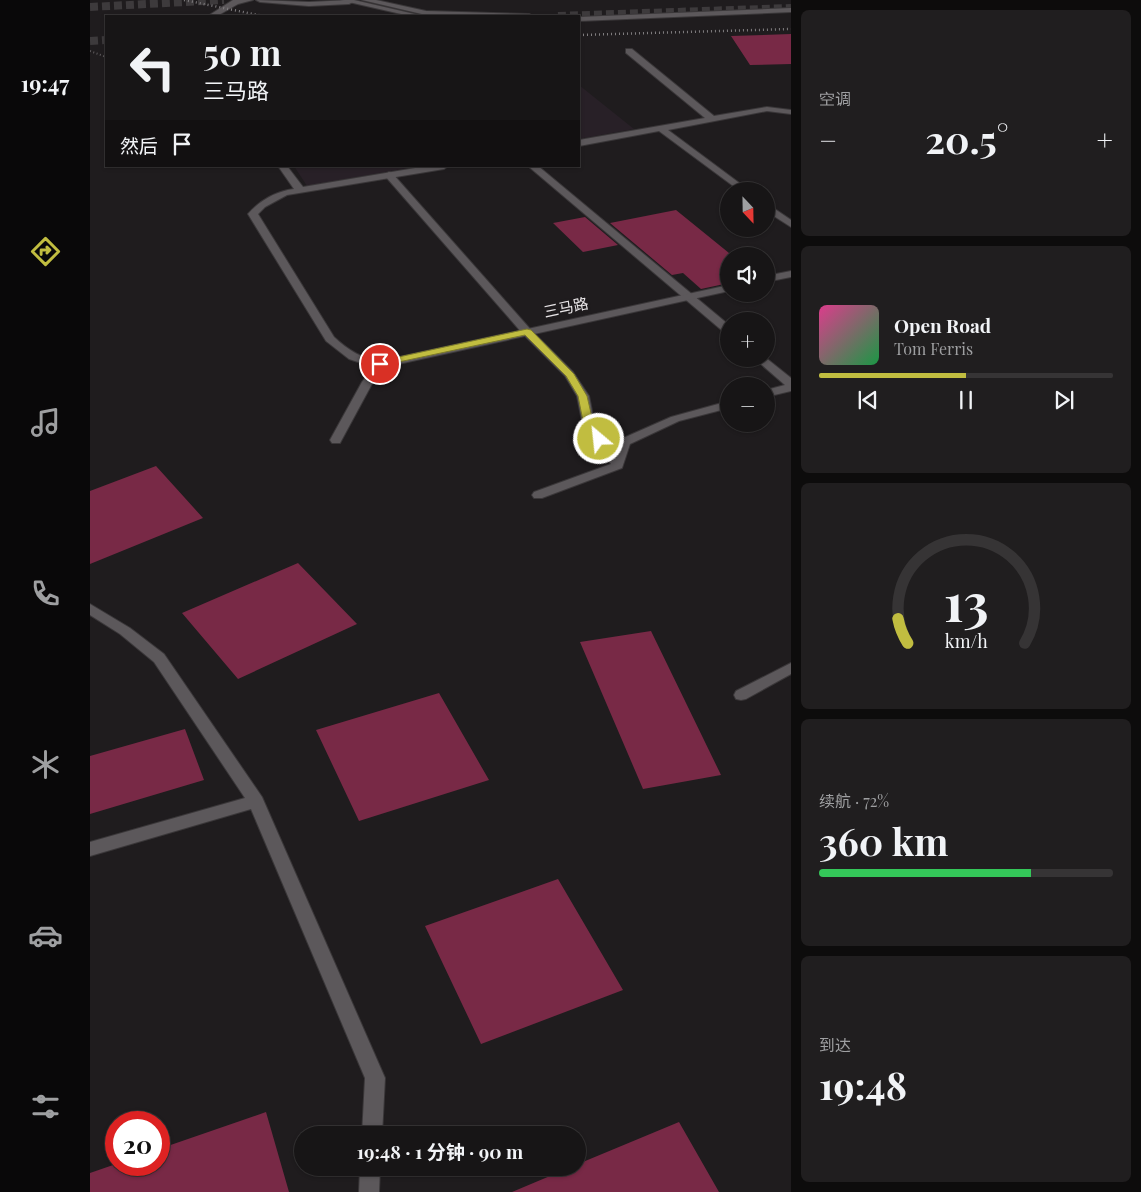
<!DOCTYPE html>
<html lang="zh">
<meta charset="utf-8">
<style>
body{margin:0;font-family:"Playfair Display","Noto Sans SC",serif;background:#201e1f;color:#f1f3f6;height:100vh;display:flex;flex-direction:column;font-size:19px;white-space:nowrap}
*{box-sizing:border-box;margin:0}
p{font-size:16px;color:#9e9fa1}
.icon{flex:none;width:28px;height:28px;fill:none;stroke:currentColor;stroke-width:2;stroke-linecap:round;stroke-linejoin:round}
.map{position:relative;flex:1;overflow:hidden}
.side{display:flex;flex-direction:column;gap:10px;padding:10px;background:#0d0c0c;width:350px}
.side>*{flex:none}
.hud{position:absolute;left:15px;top:15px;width:475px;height:152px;border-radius:0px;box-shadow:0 1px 4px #0004,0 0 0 1px #363435;background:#171516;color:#f1f3f6;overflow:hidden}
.needle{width:32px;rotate:158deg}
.fabs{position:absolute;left:630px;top:182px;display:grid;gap:10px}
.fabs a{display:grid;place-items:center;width:55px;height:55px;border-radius:50%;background:#171516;box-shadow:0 1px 4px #0004,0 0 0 1px #363435;font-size:25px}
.speed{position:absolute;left:15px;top:1111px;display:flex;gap:10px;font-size:25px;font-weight:700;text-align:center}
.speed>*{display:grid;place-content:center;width:65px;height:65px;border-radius:50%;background:#171516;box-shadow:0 1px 4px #0004,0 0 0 1px #363435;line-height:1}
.speed .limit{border:8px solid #d22;background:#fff;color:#111}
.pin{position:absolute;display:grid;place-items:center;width:42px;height:42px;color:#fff;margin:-21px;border:2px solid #fff;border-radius:50%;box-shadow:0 1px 5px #0007}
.me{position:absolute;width:55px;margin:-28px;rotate:332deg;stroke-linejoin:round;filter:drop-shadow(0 0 4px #0008)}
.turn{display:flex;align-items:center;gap:18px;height:105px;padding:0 15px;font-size:22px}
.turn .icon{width:65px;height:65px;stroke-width:2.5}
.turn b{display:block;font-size:35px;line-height:42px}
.then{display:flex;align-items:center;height:48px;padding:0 15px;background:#0003;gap:10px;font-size:19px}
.big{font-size:38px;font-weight:700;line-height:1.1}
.side .card{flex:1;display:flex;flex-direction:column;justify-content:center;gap:8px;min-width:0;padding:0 18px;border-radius:8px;background:#201e1f}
.side .dial{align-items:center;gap:0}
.dial svg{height:130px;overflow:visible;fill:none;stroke:#363435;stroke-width:7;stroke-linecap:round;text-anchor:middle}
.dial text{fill:#f1f3f6;stroke:none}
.song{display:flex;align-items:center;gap:15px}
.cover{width:60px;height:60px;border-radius:8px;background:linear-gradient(135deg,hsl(330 70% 55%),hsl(140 70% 35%))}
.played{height:5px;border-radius:2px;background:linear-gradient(90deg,#c1bd40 50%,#363435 50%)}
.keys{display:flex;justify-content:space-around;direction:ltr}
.heat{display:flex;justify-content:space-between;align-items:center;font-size:28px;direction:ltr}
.charge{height:8px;border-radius:4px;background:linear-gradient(90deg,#34c759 72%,#363435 0)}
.trip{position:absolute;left:204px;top:1126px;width:292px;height:50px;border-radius:25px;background:#171516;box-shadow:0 1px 4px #0004,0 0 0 1px #363435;font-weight:700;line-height:50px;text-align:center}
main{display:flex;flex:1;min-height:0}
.menu{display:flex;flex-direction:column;width:90px;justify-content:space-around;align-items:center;background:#090809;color:#9e9fa1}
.menu .icon{width:35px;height:35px}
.menu .selected{color:#c1bd40}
.menu b{font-size:22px;color:#f1f3f6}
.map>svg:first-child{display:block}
.built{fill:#282027}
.building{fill:#782946}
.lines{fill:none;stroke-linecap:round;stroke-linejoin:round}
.trunk-tunnel{stroke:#3d3a3c;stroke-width:8;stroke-dasharray:8 4;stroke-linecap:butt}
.service-casing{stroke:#3a3739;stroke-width:2}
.minor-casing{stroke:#3a3739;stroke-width:2}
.tertiary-casing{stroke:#3a3739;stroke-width:2}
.path{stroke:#5e5b5d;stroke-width:2;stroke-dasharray:1 2.5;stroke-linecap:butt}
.service{fill:#5c585b;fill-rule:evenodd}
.minor{fill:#5c585b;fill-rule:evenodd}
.tertiary{fill:#5c585b;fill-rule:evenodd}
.rail{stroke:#817e80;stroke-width:2.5;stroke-dasharray:1 3;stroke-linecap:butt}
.route{fill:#c1bd40;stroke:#7d7b2a}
.labels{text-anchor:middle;stroke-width:5;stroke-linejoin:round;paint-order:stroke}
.far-street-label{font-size:15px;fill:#e9e6e8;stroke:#1f1c1e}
</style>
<main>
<nav class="menu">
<b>19:47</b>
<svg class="icon selected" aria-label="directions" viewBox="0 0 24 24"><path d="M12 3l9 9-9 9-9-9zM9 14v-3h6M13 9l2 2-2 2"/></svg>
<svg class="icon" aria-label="music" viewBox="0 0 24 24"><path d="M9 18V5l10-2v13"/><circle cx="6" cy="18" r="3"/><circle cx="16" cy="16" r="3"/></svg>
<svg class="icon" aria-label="phone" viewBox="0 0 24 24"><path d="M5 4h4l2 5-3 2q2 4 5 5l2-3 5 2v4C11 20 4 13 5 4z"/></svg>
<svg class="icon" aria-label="climate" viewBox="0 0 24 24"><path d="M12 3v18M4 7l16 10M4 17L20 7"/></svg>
<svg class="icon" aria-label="car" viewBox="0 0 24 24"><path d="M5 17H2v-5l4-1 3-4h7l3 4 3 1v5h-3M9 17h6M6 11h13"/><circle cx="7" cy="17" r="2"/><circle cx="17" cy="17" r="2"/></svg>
<svg class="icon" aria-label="filters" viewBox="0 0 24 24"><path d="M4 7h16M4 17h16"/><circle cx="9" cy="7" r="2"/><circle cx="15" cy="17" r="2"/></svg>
</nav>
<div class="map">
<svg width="701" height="1192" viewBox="0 0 701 1192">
<rect width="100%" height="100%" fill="#1f1c1e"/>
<path class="built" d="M 489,85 L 544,129 L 489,139 Z
M 204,166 L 329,166 L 217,186 Z"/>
<path class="building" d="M 701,34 L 701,64 L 660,65 L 641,36 Z
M 586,210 L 639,253 L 639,283 L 611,289 L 593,273 L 582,275 L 520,223 Z
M 495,217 L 528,245 L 493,252 L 463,223 Z
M 66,466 L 113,518 L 0,564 L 0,491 Z
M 208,563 L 267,624 L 148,679 L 92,613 Z
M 561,631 L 631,775 L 553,789 L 490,642 Z
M 349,693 L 399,780 L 269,821 L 226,730 Z
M 95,729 L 114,780 L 0,814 L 0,756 Z
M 468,879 L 533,990 L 391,1044 L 335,926 Z
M 176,1112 L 199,1192 L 0,1192 L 0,1173 L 26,1164 L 69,1165 L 69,1149 Z
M 589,1122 L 629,1192 L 422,1192 L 479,1168 L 488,1168 L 488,1164 Z"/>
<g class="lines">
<path class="trunk-tunnel" d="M 0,7 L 134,0
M 468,16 L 701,8
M 0,41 L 16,40"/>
<g class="service-casing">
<path id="service" d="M 272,0 L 286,0 L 336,11 L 439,14 L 443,16 L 336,15 Z
M 438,166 L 448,166 L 639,325 L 639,334 L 635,333 Z
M 299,172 L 302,173 L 441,330 L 483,372 L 499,396 L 505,426 L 525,453 L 531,439 L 581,417 L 639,401 L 639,408 L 589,421 L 540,444 L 532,468 L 452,498 L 444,498 L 442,495 L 444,492 L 521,464 L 493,426 L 487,396 L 475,376 L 433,334 L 296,177 L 294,175 Z
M 676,358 L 701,378 L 701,391 L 676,397 L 676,390 L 695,385 L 665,359 Z
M 701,663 L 701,674 L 656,699 L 651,700 L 646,699 L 644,695 L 646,691 Z"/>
</g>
<g class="minor-casing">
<path id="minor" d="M 143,0 L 163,0 L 148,4 L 127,16 L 118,16 Z
M 166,0 L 219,2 L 260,0 L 263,2 L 259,4 L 219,6 L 170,2 Z
M 536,49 L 542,49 L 624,116 L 677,107 L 701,110 L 701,114 L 677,111 L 578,130 L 660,191 L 650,191 L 569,131 L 489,146 L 489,140 L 615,118 L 536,53 Z
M 188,166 L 197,166 L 213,187 L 337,166 L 358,166 L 354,169 L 197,195 L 175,207 L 168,214 L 244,337 C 258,350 272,359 291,361 L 639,285 L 639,291 L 295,367 L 283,382 L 250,443 L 242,443 L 240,440 L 272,382 L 283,367 L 259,359 L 236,341 L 158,214 C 170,200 187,191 204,189 Z
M 676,203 L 701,220 L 701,227 L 676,211 Z
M 701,271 L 701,277 L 676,282 L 676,276 Z
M 0,604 L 40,628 L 74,654 L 172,797 L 295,1078 L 292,1135 L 272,1135 L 275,1078 L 161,809 L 0,856 L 0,842 L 155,798 L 64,662 L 30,634 L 0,615 Z
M 270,1168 L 290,1168 L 289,1192 L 269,1192 Z"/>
</g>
<g class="tertiary-casing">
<path id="tertiary" d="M 250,0 L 264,0 L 333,16 L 320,16 Z
M 701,8 L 701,12 L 489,21 L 489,17 Z"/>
</g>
<path class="path" d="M 0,51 L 16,57"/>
<use href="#service" class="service"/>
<use href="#minor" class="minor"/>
<use href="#tertiary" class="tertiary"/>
<path class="rail" d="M 94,0 L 173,16
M 489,35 L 701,29"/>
</g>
<path class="route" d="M 437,329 L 441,330 L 484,374 L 497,396 L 504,426 L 514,439 L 512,441 L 505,441 L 494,426 L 488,396 L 476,376 L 435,335 L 290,366 L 286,364 L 290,361 Z"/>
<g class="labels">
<g class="far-street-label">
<text transform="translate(476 308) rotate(-12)" y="5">三马路</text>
</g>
</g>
</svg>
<div class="fabs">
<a><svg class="needle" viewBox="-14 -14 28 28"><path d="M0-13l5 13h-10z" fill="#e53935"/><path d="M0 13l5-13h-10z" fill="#9e9fa1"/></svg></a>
<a><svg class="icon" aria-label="sound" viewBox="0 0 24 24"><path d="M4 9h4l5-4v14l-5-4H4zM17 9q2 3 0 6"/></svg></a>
<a>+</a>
<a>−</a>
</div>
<div class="speed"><div class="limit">20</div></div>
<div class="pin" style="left:290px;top:364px;background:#d93025"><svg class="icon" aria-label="arrive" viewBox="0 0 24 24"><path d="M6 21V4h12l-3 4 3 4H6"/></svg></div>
<svg class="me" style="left:509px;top:439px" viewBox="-20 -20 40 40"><circle r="17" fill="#c1bd40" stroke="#fff" stroke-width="3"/><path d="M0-11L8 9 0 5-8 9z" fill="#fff"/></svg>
<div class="trip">19:48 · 1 分钟 · 90 m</div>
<div class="hud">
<div class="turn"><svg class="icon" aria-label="left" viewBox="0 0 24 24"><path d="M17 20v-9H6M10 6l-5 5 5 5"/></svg><div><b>50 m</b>三马路</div></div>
<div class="then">然后<svg class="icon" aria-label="arrive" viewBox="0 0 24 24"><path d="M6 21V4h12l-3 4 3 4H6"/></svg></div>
</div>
</div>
<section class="side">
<div class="card"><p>空调</p>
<div class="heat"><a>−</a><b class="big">20.5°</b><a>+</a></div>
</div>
<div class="card">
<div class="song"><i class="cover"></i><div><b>Open Road</b><p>Tom Ferris</p></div></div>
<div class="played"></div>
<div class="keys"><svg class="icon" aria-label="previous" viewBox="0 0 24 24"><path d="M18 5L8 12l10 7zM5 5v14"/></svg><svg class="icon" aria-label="pause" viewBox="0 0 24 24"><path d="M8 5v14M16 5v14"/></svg><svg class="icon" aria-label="next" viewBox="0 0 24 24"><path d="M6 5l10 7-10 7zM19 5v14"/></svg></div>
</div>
<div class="card dial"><svg viewBox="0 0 100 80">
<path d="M14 69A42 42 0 1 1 86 69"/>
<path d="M14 69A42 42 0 0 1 8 54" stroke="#c1bd40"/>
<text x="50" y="56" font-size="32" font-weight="700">13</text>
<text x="50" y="72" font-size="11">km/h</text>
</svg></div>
<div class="card"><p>续航 · 72%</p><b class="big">360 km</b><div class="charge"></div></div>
<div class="card"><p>到达</p><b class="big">19:48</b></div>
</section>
</main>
